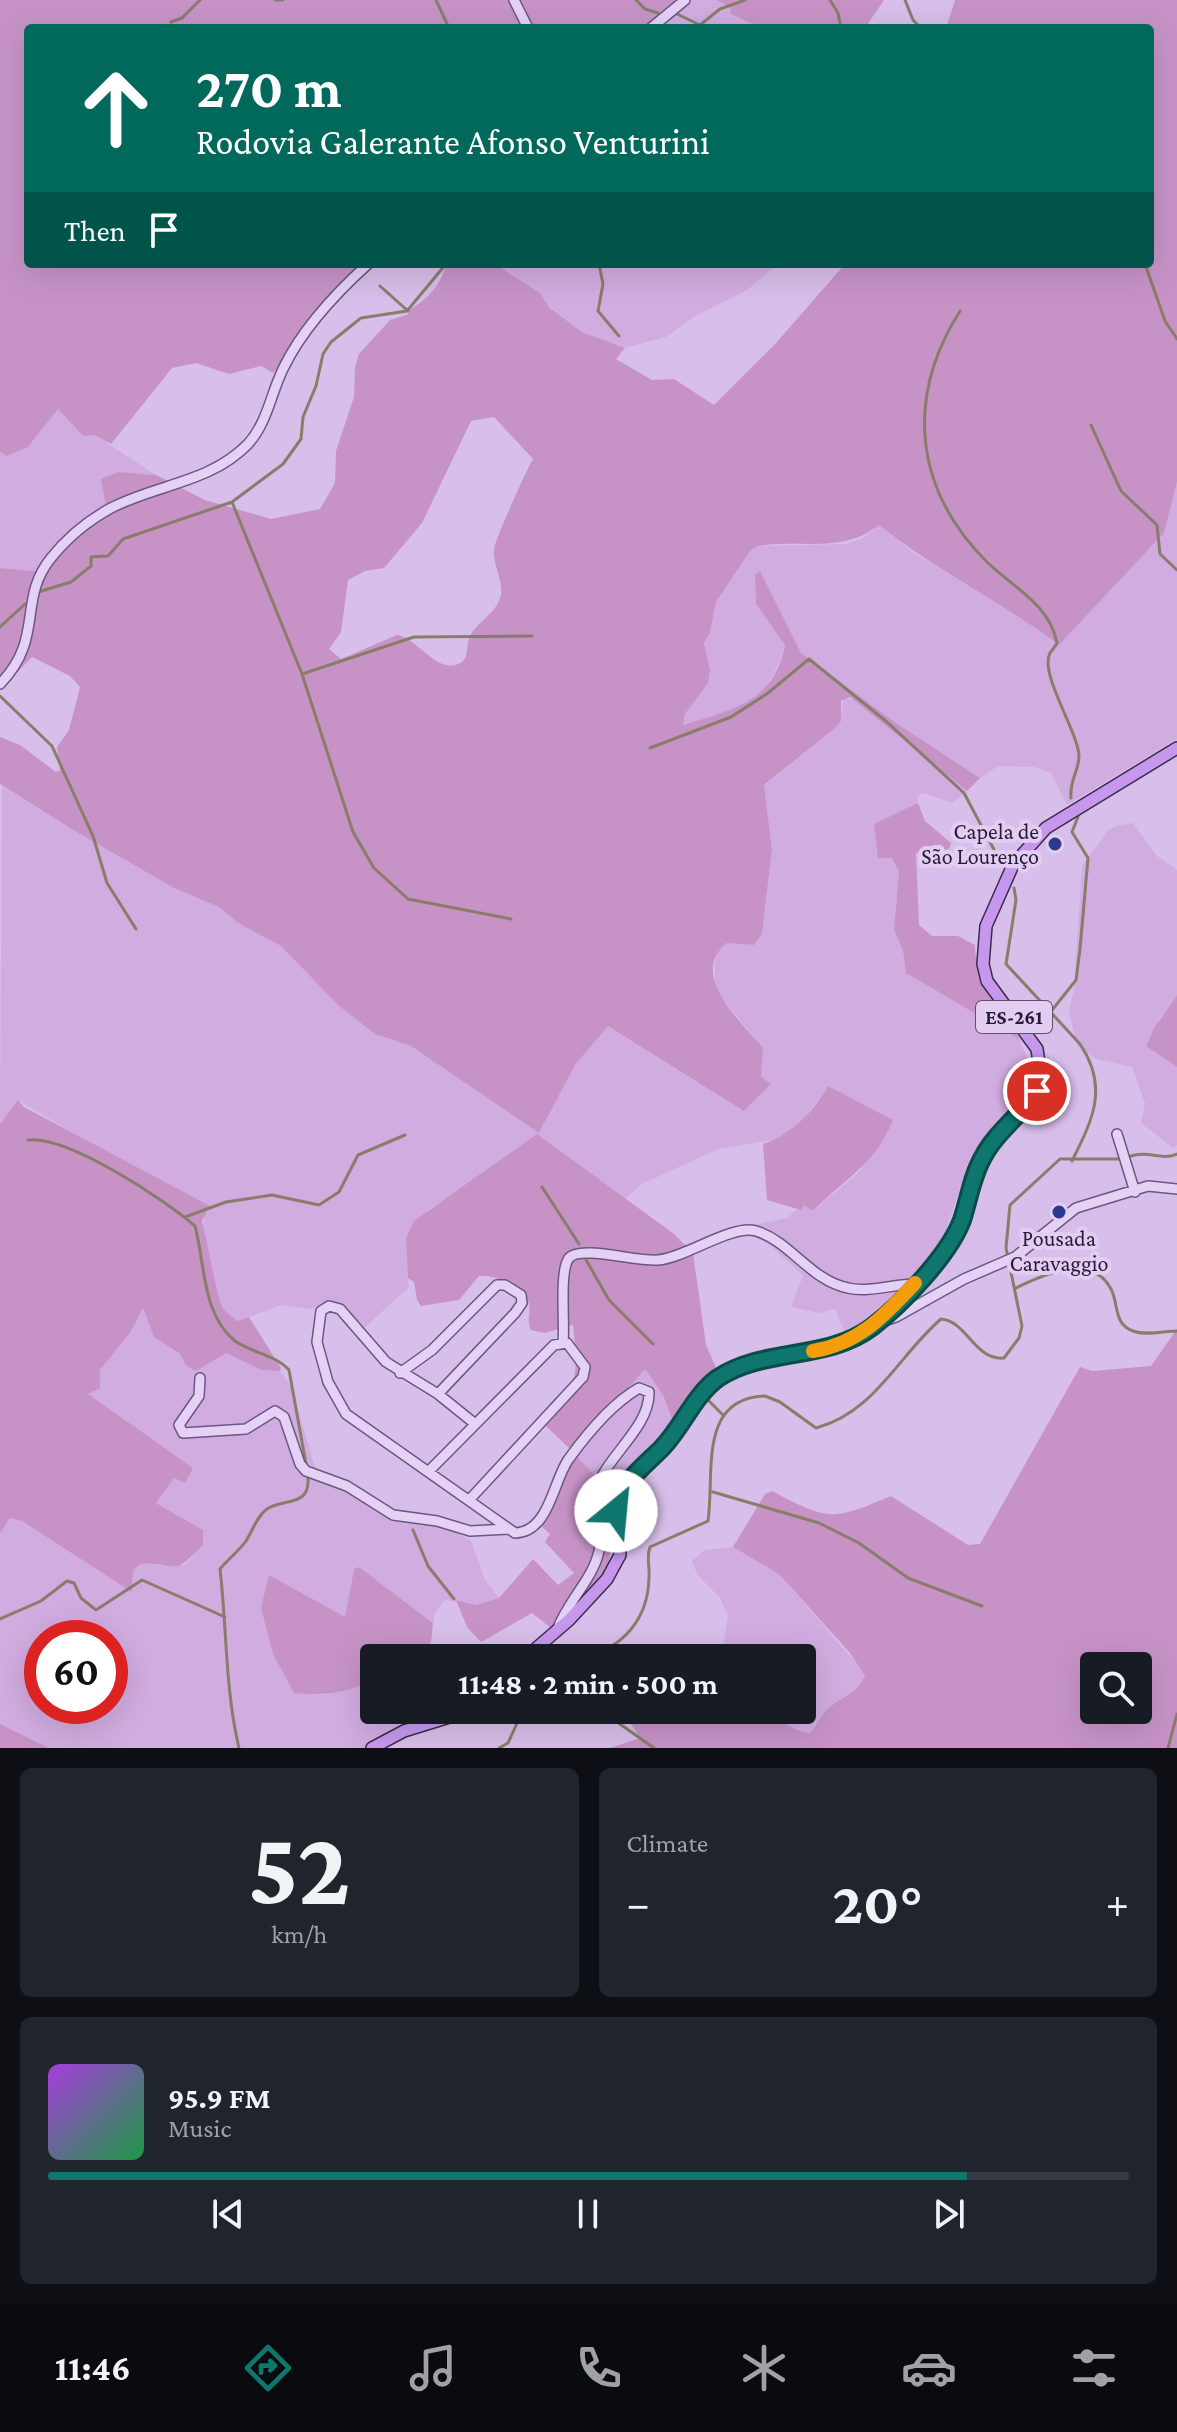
<!DOCTYPE html>
<meta charset="utf-8">
<style>
body{margin:0;font-family:"Crimson Pro",serif;background:#20242c;color:#f1f3f6;height:100vh;display:flex;flex-direction:column;font-size:30px;white-space:nowrap}
*{box-sizing:border-box;margin:0}
p{font-size:26px;color:#9ea1a6}
.icon{flex:none;width:44px;height:44px;fill:none;stroke:currentColor;stroke-width:2;stroke-linecap:round;stroke-linejoin:round}
.map{position:relative;height:1748px;overflow:hidden}
.details{display:flex;flex-direction:column;gap:20px;padding:20px;background:#0d0f14;flex:1}
.details>*{flex:none}
.hud{position:absolute;left:24px;top:24px;width:1130px;height:244px;border-radius:8px;box-shadow:0 8px 32px #0002;background:#00695c;color:#fff;overflow:hidden}
.tools{position:absolute;left:1080px;top:1652px;display:grid;gap:16px}
.tools a{display:grid;place-items:center;width:72px;height:72px;border-radius:8px;background:#171b24;box-shadow:0 8px 32px #0002;font-size:40px}
.speed{position:absolute;left:24px;top:1620px;display:flex;gap:16px;font-size:40px;font-weight:700;text-align:center}
.speed>*{display:grid;place-content:center;width:104px;height:104px;border-radius:50%;background:#171b24;box-shadow:0 8px 32px #0002;line-height:1}
.speed .limit{border:12px solid #d22;background:#fff;color:#111}
.pin{position:absolute;display:grid;place-items:center;width:68px;height:68px;color:#fff;margin:-34px;border:4px solid #fff;border-radius:50%;box-shadow:0 2px 8px #0007}
.me{position:absolute;width:88px;margin:-44px;rotate:28deg;stroke-linejoin:round;filter:drop-shadow(0 0 6px #0008)}
.turn{display:flex;align-items:center;gap:28px;height:168px;padding:0 40px;font-size:36px}
.turn .icon{width:104px;height:104px;stroke-width:2.5}
.turn b{display:block;font-size:56px;line-height:68px}
.then{display:flex;align-items:center;height:76px;padding:0 40px;background:#0003;gap:16px;font-size:30px}
.big{font-size:60px;font-weight:700;line-height:1.1}
.details .tile{flex:1;display:flex;flex-direction:column;justify-content:center;gap:12px;min-width:0;padding:0 28px;border-radius:12px;background:#20242c}
.details .dial{align-items:center;gap:0}
.dial b{font-size:104px;line-height:1}
.song{display:flex;align-items:center;gap:24px}
.cover{width:96px;height:96px;border-radius:12px;background:linear-gradient(135deg,hsl(280 70% 55%),hsl(140 70% 35%))}
.played{height:8px;border-radius:4px;background:linear-gradient(90deg,#0f766e 85%,#363941 85%)}
.keys{display:flex;justify-content:space-around;direction:ltr}
.heat{display:flex;justify-content:space-between;align-items:center;font-size:44px;direction:ltr}
.details .tiles{flex:1;display:grid;gap:20px;grid-template-columns:1fr 1fr}
.tile:last-child{grid-column:span 2}
.trip{position:absolute;left:360px;top:1644px;width:456px;height:80px;border-radius:8px;background:#171b24;box-shadow:0 8px 32px #0002;font-weight:700;line-height:80px;text-align:center}
.dock{display:flex;height:128px;justify-content:space-around;align-items:center;background:#090b0e;color:#9ea1a6}
.dock .icon{width:56px;height:56px}
.dock .selected{color:#0f766e}
.dock b{font-size:36px;color:#f1f3f6}
.map>svg:first-child{display:block}
.farmland{fill:#d1ace0;fill-rule:evenodd}
.green{fill:#c793c7;fill-rule:evenodd}
.lines{fill:none;stroke-linecap:round;stroke-linejoin:round}
.stream{stroke:#897d6a;stroke-width:3}
.minor-casing{stroke:#695882;stroke-width:12}
.major-casing{stroke:#382d4f;stroke-width:14}
.minor{stroke:#e6d1f6;stroke-width:9}
.major{stroke:#c797ed;stroke-width:11}
.route-casing{stroke:#0a4d48;stroke-width:20}
.route{stroke:#0f766e;stroke-width:14}
.slow{stroke:#f59e0b;stroke-width:14}
.poi-dot{fill:#2c398d;stroke:#e3cdf2;stroke-width:3}
.labels{text-anchor:middle;stroke-width:8;stroke-linejoin:round;paint-order:stroke}
.shield{fill:#e3cdf2;stroke:#5d516c;stroke-width:2}
.shield-label{font-size:20px;font-weight:bold;fill:#241c32}
.poi-label{font-size:22px;fill:#241c32;stroke:#e3cdf2;text-anchor:end}
</style>
<div class="map">
<svg width="1177" height="1748" viewBox="0 0 1177 1748">
<rect width="100%" height="100%" fill="#d8beea"/>
<path class="farmland" d="M 682,0 L 716,0 L 730,7 L 731,14 L 762,28 L 652,28 Z
M 495,264 L 778,264 L 747,290 L 692,318 L 666,337 L 625,348 L 582,332 L 551,308 L 540,293 Z
M 58,409 L 83,436 L 93,434 L 156,475 L 119,472 L 106,507 L 36,571 L 0,568 L 0,452 L 7,456 L 28,447 Z
M 1177,482 L 1177,739 L 1067,805 L 1051,773 L 1034,767 L 998,766 L 980,778 L 896,723 L 801,653 L 760,571 L 755,575 L 756,604 L 785,645 L 779,663 L 767,686 L 745,706 L 683,725 L 685,714 L 708,683 L 710,671 L 704,643 L 710,633 L 716,602 L 750,551 L 758,546 L 847,544 L 865,537 L 879,525 L 911,551 L 1028,621 L 1059,645 L 1164,533 Z
M 844,697 L 860,703 L 967,791 L 952,803 L 923,793 L 917,796 L 918,803 L 889,819 L 893,858 L 899,871 L 894,930 L 903,951 L 906,973 L 1020,1040 L 1031,1069 L 1029,1086 L 1018,1107 L 970,1158 L 942,1242 L 919,1271 L 856,1331 L 846,1336 L 835,1309 L 819,1313 L 791,1307 L 803,1276 L 770,1245 L 747,1232 L 759,1224 L 787,1218 L 803,1204 L 813,1211 L 858,1173 L 886,1137 L 893,1120 L 828,1087 L 802,1121 L 778,1139 L 718,1149 L 642,1184 L 625,1199 L 537,1135 L 461,1191 L 430,1208 L 406,1238 L 409,1287 L 361,1331 L 351,1313 L 330,1301 L 310,1309 L 282,1305 L 237,1321 L 223,1309 L 218,1295 L 203,1230 L 205,1213 L 18,1100 L 0,1124 L 2,786 L 73,830 L 174,888 L 219,907 L 238,923 L 281,946 L 339,1006 L 375,1034 L 411,1046 L 538,1132 L 575,1065 L 608,1025 L 761,1078 L 763,1048 L 715,990 L 715,960 L 719,950 L 727,943 L 754,945 L 762,934 L 772,849 L 764,786 L 835,728 L 840,721 Z
M 1133,823 L 1157,856 L 1177,870 L 1177,995 L 1159,1019 L 1149,1048 L 1177,1067 L 1177,1145 L 1173,1148 L 1141,1123 L 1145,1103 L 1132,1067 L 1097,1059 L 1077,1046 L 1069,1011 L 1074,990 L 1082,866 L 1108,831 L 1115,826 Z
M 143,1308 L 154,1337 L 180,1354 L 186,1366 L 226,1353 L 261,1370 L 280,1371 L 291,1386 L 315,1467 L 394,1521 L 419,1520 L 445,1526 L 471,1541 L 485,1580 L 499,1598 L 474,1605 L 445,1600 L 435,1613 L 433,1623 L 359,1567 L 354,1569 L 345,1617 L 339,1616 L 273,1654 L 294,1693 L 322,1695 L 374,1680 L 374,1710 L 455,1710 L 372,1748 L 49,1748 L 0,1724 L 0,1535 L 10,1518 L 22,1521 L 132,1590 L 133,1570 L 141,1564 L 185,1565 L 203,1545 L 203,1530 L 156,1503 L 174,1478 L 185,1483 L 193,1468 L 87,1394 L 100,1370 L 130,1333 ZM 42,1638 L 110,1638 L 110,1706 L 42,1706 Z
M 645,1369 L 663,1395 L 672,1419 L 679,1418 L 612,1491 L 608,1512 L 590,1508 L 592,1491 L 572,1451 Z
M 733,1547 L 779,1574 L 862,1670 L 865,1677 L 861,1684 L 821,1716 L 817,1726 L 809,1733 L 795,1731 L 761,1710 L 802,1710 L 802,1658 L 722,1658 L 728,1616 L 720,1598 L 697,1574 L 692,1561 L 705,1550 Z"/>
<path class="green" d="M 0,0 L 682,0 L 653,27 L 637,28 L 28,28 L 28,264 L 363,264 L 273,373 L 261,366 L 229,374 L 196,363 L 172,368 L 111,444 L 94,435 L 83,436 L 58,409 L 28,447 L 7,456 L 0,452 Z
M 716,0 L 884,0 L 865,28 L 762,28 L 731,14 L 730,7 Z
M 955,0 L 1177,0 L 1177,482 L 1164,533 L 1059,645 C 1001,601 935,570 879,525 C 843,554 802,539 758,546 L 750,551 L 716,602 L 710,633 L 704,643 L 710,671 L 708,683 L 685,714 L 683,725 C 731,710 774,703 785,645 L 756,604 L 755,575 L 760,571 L 801,653 L 896,723 L 980,778 L 967,791 L 850,697 L 841,701 L 841,721 L 835,728 L 764,785 L 772,849 L 762,934 L 754,945 L 727,943 C 687,975 742,1022 763,1048 L 761,1077 L 771,1084 L 744,1111 L 608,1026 L 575,1065 L 539,1133 L 411,1046 L 375,1034 L 339,1006 L 281,946 L 238,923 L 219,907 L 174,888 L 73,830 L 0,784 L 0,737 L 20,745 L 56,772 L 60,770 L 57,747 L 69,730 L 80,687 L 70,676 L 32,657 L 0,690 L 0,568 L 36,571 L 106,507 L 101,479 L 119,472 L 156,475 L 205,500 L 271,519 L 320,509 L 335,483 L 336,451 L 354,397 L 355,367 L 359,354 L 390,320 L 409,314 L 408,311 C 427,299 441,286 446,264 L 495,264 L 540,293 L 550,308 L 582,332 L 625,348 L 616,359 L 652,380 L 674,379 L 714,405 L 776,343 L 845,264 L 1150,264 L 1150,28 L 946,28 ZM 494,417 L 533,459 C 526,471 496,537 494,549 C 492,567 508,586 498,603 C 492,615 477,623 470,636 C 465,646 471,662 455,665 C 434,670 417,638 397,635 L 341,659 L 329,649 L 341,632 L 348,580 L 365,571 L 384,568 L 422,523 L 471,421 Z
M 918,803 L 925,821 L 951,843 L 949,849 L 916,853 L 919,925 L 932,936 L 958,936 L 975,945 C 976,987 999,1006 1020,1040 L 906,973 L 903,951 L 894,930 L 899,871 L 892,858 L 878,858 L 874,824 Z
M 1177,995 L 1177,1067 L 1146,1046 L 1154,1028 Z
M 828,1086 L 893,1120 C 877,1163 843,1180 813,1211 L 804,1205 L 801,1210 L 767,1200 L 763,1144 C 792,1134 813,1112 828,1086 Z
M 18,1100 L 24,1107 L 210,1206 L 202,1221 L 218,1295 L 223,1309 L 237,1321 L 249,1317 L 281,1368 L 280,1371 L 261,1370 L 226,1353 L 196,1371 L 186,1366 L 180,1354 L 154,1337 L 143,1308 L 130,1333 L 100,1370 L 100,1388 L 88,1394 L 193,1468 L 185,1483 L 174,1478 L 156,1503 L 203,1530 L 203,1545 C 170,1579 180,1562 141,1564 L 133,1570 L 132,1592 L 22,1521 L 10,1518 L 0,1534 L 0,1124 Z
M 537,1134 L 674,1234 L 693,1253 L 706,1345 L 718,1372 L 701,1385 L 679,1418 L 672,1419 L 663,1395 L 645,1369 L 572,1451 L 596,1477 L 590,1508 L 608,1512 C 618,1580 599,1586 551,1628 L 532,1613 L 481,1642 L 467,1627 L 456,1600 L 475,1605 L 499,1598 L 533,1559 L 558,1585 L 574,1573 L 545,1542 L 550,1534 L 536,1521 L 557,1472 L 572,1451 L 545,1425 C 579,1388 578,1374 573,1325 L 545,1333 L 531,1330 C 526,1320 531,1314 529,1304 C 526,1287 494,1274 479,1276 L 459,1300 L 421,1306 L 417,1300 L 414,1282 L 408,1278 L 406,1238 L 414,1221 Z
M 1177,1329 L 1177,1748 L 610,1748 L 640,1738 L 627,1718 C 664,1712 721,1703 759,1710 C 777,1713 789,1731 809,1733 C 816,1728 816,1724 821,1717 C 831,1700 857,1696 865,1676 L 850,1653 L 779,1574 L 733,1547 L 765,1494 L 772,1491 C 829,1521 832,1521 891,1496 L 968,1545 L 980,1544 L 1080,1367 L 1092,1371 L 1151,1366 ZM 1094,1666 L 1138,1666 L 1138,1710 L 1094,1710 Z
M 359,1567 L 433,1623 L 431,1642 L 419,1658 L 374,1658 L 374,1680 C 349,1692 321,1697 294,1693 L 273,1654 L 261,1608 L 269,1575 L 345,1617 L 354,1569 Z
M 0,1724 L 49,1748 L 0,1748 Z"/>
<g class="lines">
<path class="stream" d="M 275,0 L 283,0
M 436,0 L 449,28
M 636,0 L 645,9 L 658,13
M 830,0 L 838,13 L 841,28
M 905,0 L 913,20 L 921,28
M 675,13 L 700,25 L 720,9 L 745,0
M 171,22 L 182,18 L 200,0
M 599,264 L 603,284 L 598,311 L 619,336
M 1145,264 L 1165,321 L 1177,339
M 380,286 L 408,311
M 960,311 C 905,398 914,489 987,562 C 1014,588 1050,605 1057,643 C 1055,647 1052,650 1050,653 C 1039,674 1078,731 1079,756 C 1079,771 1069,781 1071,798
M 1091,425 L 1121,491 L 1157,525 L 1160,554 L 1177,570
M 232,502 L 302,674 L 353,832 L 374,868 L 408,899 L 511,919
M 38,592 L 71,582 L 91,566 L 91,557 L 108,556 L 123,539 L 232,502 L 283,464 L 301,439 L 303,417 L 316,386 L 323,354 L 331,342 L 361,318 L 407,311 L 446,264
M 0,627 L 25,604
M 302,674 L 414,637 L 532,636
M 0,696 L 52,746 L 93,836 L 107,883 L 136,929
M 650,748 L 731,717 L 768,693 L 809,659 L 887,722 L 964,793 L 1000,861
M 1014,888 L 1016,900 L 1006,964 L 1080,1044 C 1109,1087 1093,1119 1072,1161
M 1049,1014 L 1076,980 L 1080,949 L 1088,858 L 1072,832 L 1078,817
M 28,1140 C 67,1135 164,1199 195,1226 C 205,1263 202,1315 235,1341 C 252,1353 276,1355 289,1370 L 306,1464
M 1131,1156 C 1148,1150 1161,1161 1177,1154
M 542,1187 L 579,1244
M 185,1217 L 226,1202 L 272,1195 L 319,1205 L 339,1192 L 358,1155 L 405,1135
M 585,1258 L 609,1300 L 653,1344
M 1016,1288 C 1042,1275 1092,1252 1111,1289 C 1119,1304 1113,1324 1133,1331 C 1146,1336 1164,1331 1177,1331
M 707,1399 L 723,1415
M 713,1492 L 819,1523 L 859,1543 L 908,1578 L 982,1606
M 413,1530 L 428,1566 L 454,1599
M 0,1619 L 41,1601 L 67,1581 L 74,1583 L 81,1598 L 96,1610 L 142,1580 L 225,1617
M 581,1658 C 623,1649 648,1619 649,1578 C 650,1566 646,1557 650,1547 L 708,1521 C 715,1475 697,1398 765,1396 L 780,1402 L 816,1428 C 874,1413 898,1356 941,1319 C 967,1321 975,1361 1004,1358 L 1019,1338 L 1022,1326 L 1006,1248 L 1010,1205 L 1060,1159 L 1119,1159
M 600,1710 L 654,1748
M 239,1748 C 225,1689 227,1629 220,1569 C 228,1559 239,1551 246,1541 C 253,1530 257,1516 267,1509 C 284,1498 310,1507 308,1478
M 499,1748 L 508,1743 L 523,1710
M 1168,1748 L 1177,1714"/>
<g class="minor-casing">
<path id="minor" d="M 514,0 L 528,28
M 651,28 L 685,0
M 0,684 C 45,638 17,600 51,558 C 67,538 89,520 111,508 C 157,484 210,483 248,444 C 268,422 271,392 284,367 C 303,328 336,293 368,264
M 1117,1134 L 1135,1192
M 878,1323 L 896,1317 L 964,1279 L 1015,1257 L 1076,1208 L 1148,1186 L 1177,1189
M 563,1342 C 565,1322 559,1271 569,1258 C 580,1245 637,1262 658,1260 C 685,1258 732,1224 756,1231 C 790,1241 811,1281 848,1288 C 869,1293 894,1284 915,1284
M 400,1373 L 432,1350 L 497,1285 L 505,1285 L 521,1295 L 522,1303 L 515,1313 L 438,1394
M 200,1378 L 199,1396 L 179,1425 L 183,1433 L 246,1429 L 275,1411 L 284,1417 L 300,1464 L 306,1471 L 347,1486 L 393,1515 L 437,1521 L 470,1531 L 509,1529
M 474,1423 L 438,1394 L 386,1362 L 340,1309 L 329,1306 L 321,1311 L 317,1342 L 328,1382 L 346,1414 L 515,1533 C 549,1532 553,1482 568,1460 C 586,1435 613,1403 639,1388 L 649,1392 C 650,1426 610,1454 598,1484 C 588,1507 604,1528 599,1551 C 593,1579 568,1601 558,1628
M 429,1471 L 554,1345 L 567,1343 L 585,1367 L 583,1377 L 471,1498"/>
</g>
<g class="major-casing">
<path id="major" d="M 525,1658 L 569,1620 L 607,1579 L 620,1555 L 616,1511 L 620,1495 L 678,1431 L 705,1389 L 744,1364 L 829,1349 L 861,1335 L 886,1314 L 945,1251 L 962,1221 L 983,1155 L 1028,1106 L 1041,1076 L 1037,1049 L 987,981 L 983,964 L 986,926 L 1013,865 L 1046,828 L 1177,748
M 372,1748 L 404,1731 L 472,1710"/>
</g>
<use href="#minor" class="minor"/>
<use href="#major" class="major"/>
</g>
<g class="lines">
<g class="route-casing">
<path id="route" d="M 616,1511 C 618,1485 644,1466 661,1449 C 682,1428 694,1395 718,1378 C 765,1347 827,1361 872,1327 C 902,1304 949,1255 962,1220 C 969,1199 972,1176 983,1157 C 996,1132 1021,1115 1037,1091"/>
</g>
<use href="#route" class="route"/>
<path class="slow" d="M 813,1351 C 859,1344 885,1315 915,1283"/>
</g>
<g class="poi-dot">
<circle cx="1055" cy="844" r="8"/>
<circle cx="1059" cy="1212" r="8"/>
</g>
<g class="labels">
<rect class="shield" x="976" y="1001" width="76" height="32" rx="6"/>
<g class="shield-label">
<text x="1014" y="1024">ES-261</text>
</g>
<g class="poi-label">
<text x="1039" y="839">Capela de<tspan x="1039" dy="25">São Lourenço</tspan></text>
<text x="1059" y="1246" text-anchor="middle">Pousada<tspan x="1059" dy="25">Caravaggio</tspan></text>
</g>
</g>
</svg>
<div class="tools">
<a><svg class="icon" aria-label="search" viewBox="0 0 24 24"><circle cx="10" cy="10" r="6"/><path d="M15 15l6 6"/></svg></a>
</div>
<div class="speed"><div class="limit">60</div></div>
<div class="pin" style="left:1037px;top:1091px;background:#d93025"><svg class="icon" aria-label="arrive" viewBox="0 0 24 24"><path d="M6 21V4h12l-3 4 3 4H6"/></svg></div>
<svg class="me" style="left:616px;top:1511px" viewBox="-20 -20 40 40"><circle r="19" fill="#fff"/><path d="M0-13L10 11 0 6-10 11z" fill="#0f766e"/></svg>
<div class="trip">11:48 · 2 min · 500 m</div>
<div class="hud">
<div class="turn"><svg class="icon" aria-label="ahead" viewBox="0 0 24 24"><path d="M12 20V5M6 11l6-6 6 6"/></svg><div><b>270 m</b>Rodovia Galerante Afonso Venturini</div></div>
<div class="then">Then<svg class="icon" aria-label="arrive" viewBox="0 0 24 24"><path d="M6 21V4h12l-3 4 3 4H6"/></svg></div>
</div>
</div>
<section class="details">
<div class="tiles">
<div class="tile dial"><b>52</b><p>km/h</p></div>
<div class="tile"><p>Climate</p>
<div class="heat"><a>−</a><b class="big">20°</b><a>+</a></div>
</div>
<div class="tile">
<div class="song"><i class="cover"></i><div><b>95.9 FM</b><p>Music</p></div></div>
<div class="played"></div>
<div class="keys"><svg class="icon" aria-label="previous" viewBox="0 0 24 24"><path d="M18 5L8 12l10 7zM5 5v14"/></svg><svg class="icon" aria-label="pause" viewBox="0 0 24 24"><path d="M8 5v14M16 5v14"/></svg><svg class="icon" aria-label="next" viewBox="0 0 24 24"><path d="M6 5l10 7-10 7zM19 5v14"/></svg></div>
</div>
</div>
</section>
<nav class="dock">
<b>11:46</b>
<svg class="icon selected" aria-label="directions" viewBox="0 0 24 24"><path d="M12 3l9 9-9 9-9-9zM9 14v-3h6M13 9l2 2-2 2"/></svg>
<svg class="icon" aria-label="music" viewBox="0 0 24 24"><path d="M9 18V5l10-2v13"/><circle cx="6" cy="18" r="3"/><circle cx="16" cy="16" r="3"/></svg>
<svg class="icon" aria-label="phone" viewBox="0 0 24 24"><path d="M5 4h4l2 5-3 2q2 4 5 5l2-3 5 2v4C11 20 4 13 5 4z"/></svg>
<svg class="icon" aria-label="climate" viewBox="0 0 24 24"><path d="M12 3v18M4 7l16 10M4 17L20 7"/></svg>
<svg class="icon" aria-label="car" viewBox="0 0 24 24"><path d="M5 17H2v-5l4-1 3-4h7l3 4 3 1v5h-3M9 17h6M6 11h13"/><circle cx="7" cy="17" r="2"/><circle cx="17" cy="17" r="2"/></svg>
<svg class="icon" aria-label="filters" viewBox="0 0 24 24"><path d="M4 7h16M4 17h16"/><circle cx="9" cy="7" r="2"/><circle cx="15" cy="17" r="2"/></svg>
</nav>
